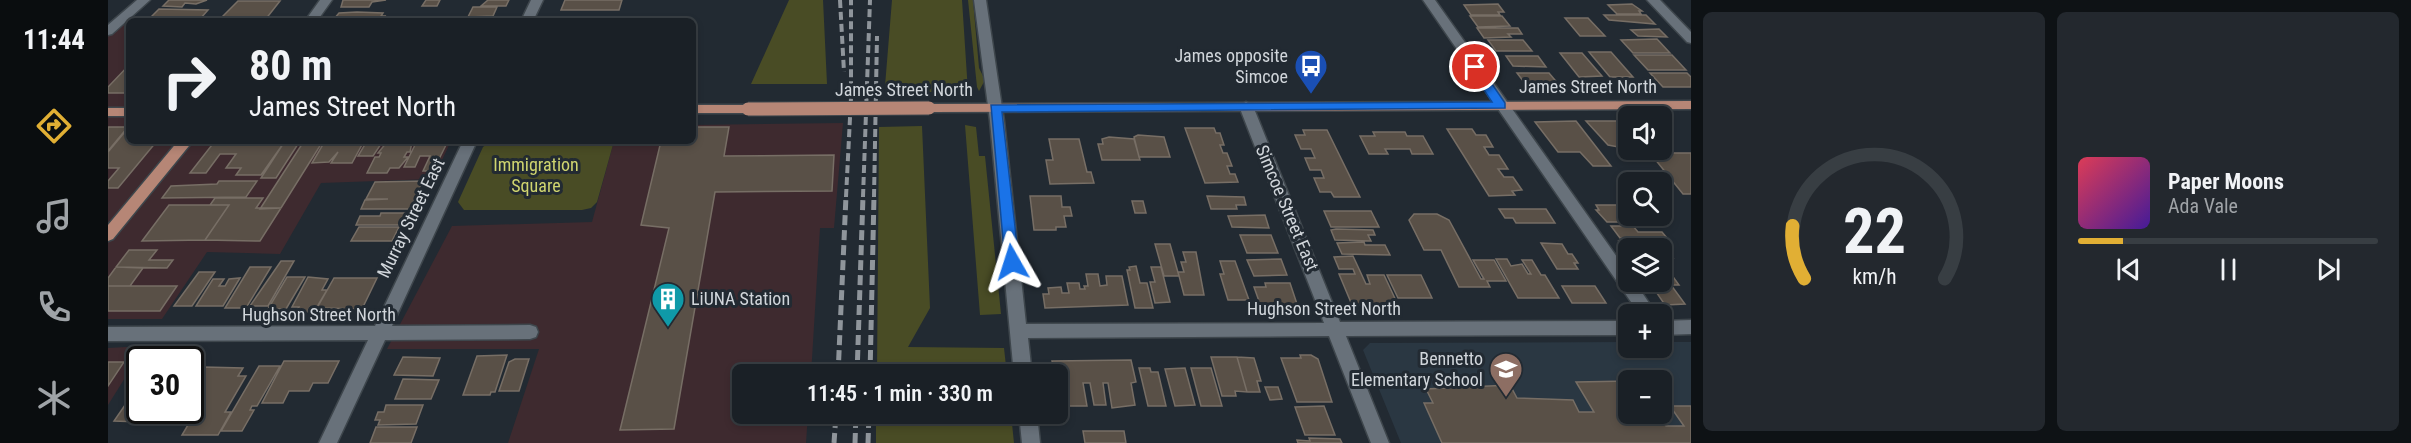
<!DOCTYPE html>
<meta charset="utf-8">
<style>
body{margin:0;font-family:"Roboto Condensed",sans-serif;background:#23282e;color:#f1f3f6;height:100vh;display:flex;flex-direction:column;font-size:22px;white-space:nowrap}
*{box-sizing:border-box;margin:0}
p{font-size:20px;color:#9fa3a7}
.icon{flex:none;width:33px;height:33px;fill:none;stroke:currentColor;stroke-width:2;stroke-linecap:round;stroke-linejoin:round}
.map{position:relative;flex:1;overflow:hidden}
.panel{display:flex;flex-direction:column;gap:12px;padding:12px;background:#0e1215;width:720px}
.panel>*{flex:none}
.guide{position:absolute;left:18px;top:18px;width:570px;height:126px;border-radius:9px;box-shadow:0 3px 9px #0003,0 0 0 2px #383e43;background:#1a2026;color:#f1f3f6;overflow:hidden}
.fabs{position:absolute;left:1510px;top:106px;display:grid;gap:12px}
.fabs a{display:grid;place-items:center;width:54px;height:54px;border-radius:9px;background:#1a2026;box-shadow:0 3px 9px #0003,0 0 0 2px #383e43;font-size:30px}
.speed{position:absolute;left:18px;top:346px;display:flex;gap:12px;font-size:30px;font-weight:700;text-align:center}
.speed>*{display:grid;place-content:center;width:78px;height:78px;border-radius:50%;background:#1a2026;box-shadow:0 3px 9px #0003,0 0 0 2px #383e43;line-height:1}
.speed .limit{border:3px solid #111;border-radius:9px;background:#fff;color:#111}
.pin{position:absolute;display:grid;place-items:center;width:51px;height:51px;color:#fff;margin:-26px;border:3px solid #fff;border-radius:50%;box-shadow:0 2px 6px #0007}
.me{position:absolute;width:66px;margin:-33px;rotate:354deg;stroke-linejoin:round;filter:drop-shadow(0 0 4px #0008)}
.turn{display:flex;align-items:center;gap:21px;height:126px;padding:0 24px;font-size:27px}
.turn .icon{width:78px;height:78px;stroke-width:2.5}
.turn b{display:block;font-size:42px;line-height:51px}
.panel .card{flex:1;display:flex;flex-direction:column;justify-content:center;gap:9px;min-width:0;padding:0 21px;border-radius:9px;background:#23282e}
.panel .dial{align-items:center;gap:0}
.dial svg{height:156px;overflow:visible;fill:none;stroke:#383e43;stroke-width:7;stroke-linecap:round;text-anchor:middle}
.dial text{fill:#f1f3f6;stroke:none}
.song{display:flex;align-items:center;gap:18px}
.cover{width:72px;height:72px;border-radius:9px;background:linear-gradient(135deg,hsl(350 70% 55%),hsl(260 70% 35%))}
.played{height:6px;border-radius:3px;background:linear-gradient(90deg,#e1af34 15%,#383e43 15%)}
.keys{display:flex;justify-content:space-around;direction:ltr}
.panel .tiles{flex:1;display:grid;gap:12px;grid-template-columns:repeat(2,1fr)}
.trip{position:absolute;left:624px;top:364px;width:336px;height:60px;border-radius:9px;background:#1a2026;box-shadow:0 3px 9px #0003,0 0 0 2px #383e43;font-weight:600;line-height:60px;text-align:center}
main{display:flex;flex:1;min-height:0}
.tabs{display:flex;flex-direction:column;width:108px;justify-content:space-around;align-items:center;background:#0a0d0f;color:#9fa3a7}
.tabs .icon{width:42px;height:42px}
.tabs .current{color:#e1af34}
.tabs b{font-size:27px;color:#f1f3f6}
.map>svg:first-child{display:block}
.commercial{fill:#3e2a2f}
.built{fill:#2a3742;fill-rule:evenodd}
.green{fill:#494c25}
.building{fill:#595047;stroke:#776e65;stroke-width:1.5}
.lines{fill:none;stroke-linecap:round;stroke-linejoin:round}
.minor-casing{stroke:#3e464c;stroke-width:3}
.major-casing{stroke:#3e464c;stroke-width:3}
.minor{fill:#68717a;fill-rule:evenodd}
.major{fill:#b68676;fill-rule:evenodd}
.rail-far1{stroke:#8f959b;stroke-width:4;stroke-dasharray:8 4;stroke-linecap:butt}
.rail{stroke:#8f959b;stroke-width:5;stroke-dasharray:10 5;stroke-linecap:butt}
.major-bridge-casing{stroke:#3e464c;stroke-width:15;stroke-linecap:butt}
.major-bridge{stroke:#b68676;stroke-width:13}
.route{fill:#1a73e8;stroke:#114b97;stroke-width:1.5}
.labels{text-anchor:middle;stroke-width:6;stroke-linejoin:round;paint-order:stroke}
.poi-label{font-size:18px;fill:#d1d6db;stroke:#222a32;text-anchor:end}
.street-label{font-size:18px;fill:#d1d6db;stroke:#222a32}
.park-label{font-size:18px;fill:#cfd46f;stroke:#222a32}
</style>
<main>
<nav class="tabs">
<b>11:44</b>
<svg class="icon current" aria-label="directions" viewBox="0 0 24 24"><path d="M12 3l9 9-9 9-9-9zM9 14v-3h6M13 9l2 2-2 2"/></svg>
<svg class="icon" aria-label="music" viewBox="0 0 24 24"><path d="M9 18V5l10-2v13"/><circle cx="6" cy="18" r="3"/><circle cx="16" cy="16" r="3"/></svg>
<svg class="icon" aria-label="phone" viewBox="0 0 24 24"><path d="M5 4h4l2 5-3 2q2 4 5 5l2-3 5 2v4C11 20 4 13 5 4z"/></svg>
<svg class="icon" aria-label="climate" viewBox="0 0 24 24"><path d="M12 3v18M4 7l16 10M4 17L20 7"/></svg>
</nav>
<div class="map">
<svg width="1583" height="443" viewBox="0 0 1583 443">
<rect width="100%" height="100%" fill="#222a32"/>
<path class="commercial" d="M 21,21 L 21,141 L 343,141 L 325,179 L 213,183 L 172,254 L 99,252 L 54,319 L 0,319 L 0,27 Z
M 735,123 L 726,228 L 712,228 L 703,375 L 634,375 L 634,414 L 700,414 L 698,443 L 400,443 L 431,349 L 279,349 L 344,226 L 484,222 L 506,141 L 585,141 L 585,125 Z
M 37,346 L 0,405 L 0,348 Z"/>
<path class="built" d="M 1521,342 L 1521,348 L 1554,348 L 1554,342 L 1583,342 L 1583,443 L 1293,443 L 1255,350 L 1262,343 ZM 1521,381 L 1554,381 L 1554,414 L 1521,414 Z"/>
<path class="green" d="M 681,0 L 715,0 L 719,84 L 643,84 Z
M 784,0 L 854,0 L 860,92 L 821,92 L 777,86 Z
M 860,0 L 865,0 L 871,68 L 877,80 L 871,91 L 869,87 Z
M 857,125 L 868,127 L 871,156 L 877,156 L 893,314 L 872,315 Z
M 814,126 L 822,308 L 800,347 L 896,348 L 899,375 L 769,375 L 771,127 Z
M 383,141 L 506,141 L 489,202 L 483,208 L 474,210 L 356,210 L 350,202 L 375,147 Z
M 768,414 L 903,414 L 906,443 L 768,443 Z"/>
<path class="building" d="M 61,0 L 99,0 L 88,4 L 77,3 L 74,7 L 55,6 Z
M 235,0 L 278,0 L 264,2 L 261,7 L 233,7 Z
M 318,0 L 332,0 L 329,6 L 314,6 Z
M 401,0 L 398,6 L 373,6 L 380,0 Z
M 457,0 L 514,0 L 511,10 L 453,10 Z
M 130,1 L 172,1 L 157,20 L 111,20 Z
M 1390,4 L 1396,12 L 1390,12 L 1392,15 L 1363,15 L 1356,5 Z
M 1524,4 L 1534,11 L 1531,11 L 1533,14 L 1509,14 L 1500,5 Z
M 365,7 L 389,7 L 385,16 L 360,17 Z
M 51,9 L 100,10 L 92,19 L 42,18 Z
M 249,12 L 275,13 L 273,16 L 277,16 L 274,21 L 228,21 L 230,19 L 226,19 L 231,13 Z
M 1496,15 L 1538,15 L 1547,24 L 1501,20 Z
M 1362,16 L 1394,16 L 1402,26 L 1370,27 Z
M 1457,18 L 1480,18 L 1497,36 L 1472,36 Z
M 490,19 L 533,19 L 532,21 L 489,21 Z
M 1369,28 L 1410,28 L 1414,34 L 1400,34 L 1403,37 L 1376,38 Z
M 1551,29 L 1559,37 L 1530,36 L 1523,30 Z
M 1549,39 L 1562,53 L 1525,53 L 1513,40 Z
M 1380,40 L 1415,40 L 1424,51 L 1388,51 Z
M 1481,52 L 1503,52 L 1525,77 L 1502,77 Z
M 1452,53 L 1474,53 L 1494,76 L 1471,77 Z
M 1526,55 L 1564,55 L 1578,70 L 1540,70 Z
M 1398,56 L 1430,56 L 1438,67 L 1405,66 Z
M 21,65 L 21,93 L 0,93 L 0,87 Z
M 1409,73 L 1441,73 L 1452,86 L 1419,86 Z
M 1542,73 L 1579,73 L 1583,77 L 1583,87 L 1555,87 Z
M 1468,121 L 1503,166 L 1485,166 L 1472,152 L 1450,152 L 1427,122 Z
M 1478,121 L 1511,121 L 1521,133 L 1521,145 L 1518,145 L 1521,149 L 1500,145 Z
M 0,127 L 20,127 L 0,151 Z
M 21,127 L 21,141 L 49,141 L 10,188 L 0,188 L 0,181 L 11,168 L 0,168 L 0,152 Z
M 585,127 L 621,127 L 616,156 L 726,155 L 724,191 L 607,192 L 566,429 L 512,430 L 561,228 L 533,225 L 553,141 L 585,141 Z
M 1077,128 L 1106,128 L 1108,133 L 1112,133 L 1116,145 L 1112,145 L 1115,153 L 1119,153 L 1124,166 L 1119,166 L 1122,174 L 1127,174 L 1130,182 L 1097,183 Z
M 1339,129 L 1364,129 L 1368,135 L 1378,135 L 1385,147 L 1376,147 L 1381,155 L 1391,155 L 1400,169 L 1390,169 L 1396,177 L 1405,177 L 1414,190 L 1404,191 L 1407,195 L 1381,196 Z
M 1195,130 L 1219,130 L 1252,197 L 1226,197 L 1223,192 L 1212,192 L 1206,178 L 1216,178 L 1213,170 L 1202,170 L 1197,158 L 1207,158 L 1203,149 L 1193,149 L 1187,135 L 1197,135 Z
M 1265,132 L 1297,132 L 1299,136 L 1315,136 L 1325,154 L 1304,154 L 1302,149 L 1277,149 L 1280,154 L 1261,154 L 1252,136 L 1267,136 Z
M 1030,135 L 1056,137 L 1062,157 L 1031,157 L 1026,137 Z
M 1001,137 L 1026,139 L 1032,160 L 994,160 L 990,144 L 995,144 L 994,139 Z
M 941,139 L 971,139 L 979,172 L 983,172 L 986,183 L 942,184 L 938,160 L 945,160 Z
M 107,141 L 192,141 L 168,178 L 153,178 L 175,144 L 153,175 L 128,175 L 133,168 L 118,168 L 128,154 L 112,154 L 98,173 L 82,173 Z
M 196,141 L 215,141 L 173,208 L 152,209 Z
M 217,141 L 256,141 L 244,163 L 223,163 L 230,152 L 221,162 L 204,163 Z
M 259,141 L 275,141 L 265,156 L 250,156 Z
M 308,141 L 304,142 L 302,152 L 299,152 L 296,157 L 300,157 L 291,168 L 282,168 L 279,173 L 259,173 L 267,157 L 271,157 L 273,153 L 270,153 L 279,142 L 277,141 Z
M 309,141 L 340,141 L 325,171 L 315,171 L 322,156 L 312,156 L 307,167 L 296,167 Z
M 1542,153 L 1583,153 L 1583,194 L 1575,194 Z
M 111,181 L 149,181 L 138,197 L 54,198 L 63,186 L 109,184 Z
M 315,181 L 302,209 L 253,209 L 257,200 L 280,199 L 258,199 L 267,182 Z
M 922,196 L 953,196 L 954,207 L 962,207 L 964,216 L 956,216 L 958,227 L 948,227 L 948,230 L 926,230 Z
M 1099,196 L 1136,197 L 1138,205 L 1128,205 L 1129,209 L 1103,209 Z
M 107,198 L 155,198 L 148,208 L 173,208 L 152,241 L 97,240 L 121,205 L 102,205 Z
M 1024,201 L 1035,201 L 1038,213 L 1027,213 Z
M 61,205 L 121,205 L 97,240 L 34,241 Z
M 1488,205 L 1521,205 L 1521,216 L 1537,216 L 1534,216 L 1536,220 L 1521,220 L 1522,222 L 1499,222 L 1488,210 L 1491,210 Z
M 1391,209 L 1438,209 L 1447,223 L 1408,223 L 1405,218 L 1397,218 Z
M 1216,211 L 1263,211 L 1271,227 L 1223,227 Z
M 273,213 L 297,213 L 291,225 L 248,225 L 252,216 L 272,216 Z
M 1306,214 L 1329,214 L 1341,220 L 1373,279 L 1376,279 L 1365,260 L 1386,260 L 1398,281 L 1379,281 L 1382,287 L 1351,287 L 1333,250 L 1316,250 L 1301,220 Z
M 1157,215 L 1161,228 L 1124,227 L 1120,216 Z
M 1503,226 L 1525,226 L 1530,232 L 1554,232 L 1559,238 L 1512,238 Z
M 251,227 L 291,227 L 284,241 L 243,241 Z
M 1228,229 L 1265,230 L 1267,235 L 1260,235 L 1263,241 L 1227,240 L 1223,230 Z
M 1132,235 L 1163,235 L 1170,253 L 1139,253 Z
M 1558,240 L 1564,248 L 1558,249 L 1565,258 L 1554,258 L 1554,249 L 1521,249 L 1521,253 L 1511,241 Z
M 1256,242 L 1257,245 L 1277,245 L 1282,255 L 1234,254 L 1229,243 Z
M 1433,243 L 1454,244 L 1460,254 L 1464,254 L 1470,263 L 1466,263 L 1470,269 L 1449,269 Z
M 1047,244 L 1062,244 L 1071,276 L 1056,276 Z
M 21,250 L 49,250 L 41,260 L 65,260 L 59,268 L 8,267 Z
M 1075,252 L 1088,252 L 1096,295 L 1076,295 L 1070,272 L 1076,272 L 1073,262 L 1078,262 Z
M 1245,256 L 1258,284 L 1262,284 L 1259,275 L 1276,275 L 1290,305 L 1244,305 L 1231,274 L 1247,274 L 1245,269 L 1231,269 L 1226,257 Z
M 1173,259 L 1179,275 L 1146,276 L 1139,260 Z
M 1388,259 L 1399,259 L 1403,266 L 1414,264 L 1420,274 L 1423,274 L 1414,260 L 1424,260 L 1433,275 L 1437,275 L 1451,298 L 1410,298 Z
M 173,261 L 186,261 L 160,306 L 142,306 Z
M 1112,261 L 1127,261 L 1141,300 L 1120,300 L 1112,274 L 1116,274 Z
M 1028,266 L 1032,283 L 1039,283 L 1045,308 L 1027,308 L 1019,270 L 1022,270 L 1021,267 Z
M 8,267 L 35,268 L 22,286 L 0,286 L 0,278 Z
M 142,267 L 163,267 L 138,308 L 117,308 Z
M 1043,267 L 1053,267 L 1062,302 L 1047,303 L 1042,282 L 1047,282 Z
M 91,272 L 107,272 L 84,306 L 66,306 Z
M 978,274 L 990,274 L 992,286 L 999,285 L 998,276 L 1014,276 L 1020,305 L 937,308 L 935,294 L 941,294 L 940,288 L 953,287 L 954,293 L 961,293 L 959,283 L 971,283 L 972,289 L 977,289 L 976,286 L 980,286 Z
M 1554,274 L 1563,274 L 1571,285 L 1563,285 L 1577,304 L 1557,305 L 1542,283 L 1554,282 Z
M 1279,275 L 1313,275 L 1324,298 L 1290,298 Z
M 179,277 L 197,277 L 178,309 L 160,309 Z
M 200,277 L 220,279 L 214,290 L 219,290 L 209,307 L 202,307 L 199,312 L 188,312 L 191,307 L 184,307 Z
M 132,278 L 115,306 L 88,306 L 105,279 L 116,279 L 111,286 L 117,286 L 121,279 Z
M 226,278 L 269,278 L 254,309 L 209,308 Z
M 1157,283 L 1182,283 L 1190,307 L 1165,308 L 1164,304 L 1152,304 L 1146,287 L 1158,287 Z
M 0,286 L 69,286 L 52,311 L 0,311 Z
M 1454,286 L 1487,286 L 1498,303 L 1464,303 Z
M 399,355 L 387,392 L 383,392 L 382,395 L 355,395 L 369,356 Z
M 1192,355 L 1203,355 L 1210,359 L 1224,402 L 1189,402 L 1173,358 L 1193,358 Z
M 295,357 L 332,358 L 325,376 L 286,375 Z
M 1103,357 L 1129,357 L 1139,392 L 1127,391 L 1128,396 L 1114,396 Z
M 1129,357 L 1146,358 L 1153,381 L 1149,381 L 1152,392 L 1139,392 Z
M 407,359 L 421,359 L 411,391 L 391,391 L 401,362 Z
M 1023,360 L 1028,382 L 1023,383 L 1027,405 L 1004,408 L 1000,383 L 995,383 L 998,405 L 986,405 L 982,383 L 975,383 L 979,406 L 954,406 L 944,361 Z
M 176,361 L 231,361 L 220,383 L 205,383 L 201,391 L 181,391 L 175,403 L 154,403 Z
M 0,362 L 16,362 L 0,386 Z
M 151,366 L 172,366 L 149,406 L 144,406 L 142,410 L 146,410 L 134,431 L 113,431 Z
M 95,367 L 135,368 L 130,376 L 138,376 L 117,412 L 123,412 L 110,435 L 74,435 L 80,425 L 67,425 L 73,416 L 68,416 L 71,411 L 82,411 L 82,370 L 93,370 Z
M 1031,368 L 1042,368 L 1043,372 L 1050,372 L 1058,406 L 1040,406 Z
M 1077,368 L 1087,405 L 1067,406 L 1057,369 Z
M 1083,368 L 1103,368 L 1114,406 L 1093,406 Z
M 32,376 L 32,411 L 41,411 L 34,422 L 6,421 L 24,395 L 19,395 Z
M 295,379 L 331,380 L 323,399 L 287,399 Z
M 1521,381 L 1521,414 L 1550,414 L 1558,426 L 1576,426 L 1562,406 L 1583,406 L 1583,443 L 1334,443 L 1316,403 L 1325,403 L 1318,389 L 1402,385 L 1409,398 L 1465,400 L 1471,412 L 1486,412 L 1468,382 Z
M 1157,387 L 1170,387 L 1174,399 L 1162,400 Z
M 278,405 L 315,405 L 308,424 L 270,425 L 272,420 L 267,420 L 270,412 L 276,412 Z
M 1216,406 L 1227,435 L 1197,435 L 1187,407 Z
M 268,427 L 309,427 L 303,443 L 262,443 Z
M 975,431 L 1016,431 L 1018,443 L 977,443 Z
M 1201,438 L 1232,439 L 1234,443 L 1190,443 L 1189,440 L 1202,441 Z"/>
<g class="lines">
<g class="minor-casing">
<path id="minor" d="M 29,0 L 42,0 L 4,34 L 0,35 L 0,25 Z
M 212,0 L 224,0 L 209,21 L 197,21 Z
M 423,0 L 435,0 L 425,21 L 413,21 Z
M 866,0 L 878,0 L 896,121 L 918,324 L 1216,323 L 1131,106 L 1138,102 L 1145,106 L 1232,322 L 1521,321 L 1521,335 L 1238,336 L 1281,443 L 1263,443 L 1221,336 L 920,338 L 924,375 L 906,375 L 882,121 Z
M 1315,0 L 1327,0 L 1521,274 L 1521,282 L 1527,282 L 1549,315 L 1532,315 Z
M 1539,0 L 1552,0 L 1583,32 L 1583,43 L 1579,42 Z
M 355,141 L 369,141 L 284,326 L 422,325 L 428,327 L 430,332 L 428,337 L 422,339 L 277,340 L 229,443 L 211,443 L 260,340 L 0,341 L 0,327 L 267,326 Z
M 1583,320 L 1583,334 L 1554,335 L 1554,321 Z
M 911,414 L 929,414 L 932,443 L 914,443 Z"/>
</g>
<g class="major-casing">
<path id="major" d="M 1583,101 L 1583,109 L 821,112 L 814,108 L 821,104 Z
M 585,105 L 640,105 L 647,109 L 640,113 L 585,113 Z
M 0,108 L 21,108 L 21,116 L 0,116 Z
M 70,141 L 85,141 L 5,239 L 0,241 L 0,225 Z"/>
</g>
<use href="#minor" class="minor"/>
<use href="#major" class="major"/>
<path class="rail-far1" d="M 732,0 L 736,72
M 738,197 L 743,98 L 743,0
M 755,197 L 762,0
M 766,197 L 769,36"/>
<path class="rail" d="M 730,375 L 738,196
M 749,375 L 755,196
M 762,375 L 766,196
M 726,443 L 728,414
M 747,443 L 748,414
M 760,443 L 761,414"/>
<g class="major-bridge-casing">
<path id="major-bridge" d="M 640,109 L 821,108"/>
</g>
<use href="#major-bridge" class="major-bridge"/>
</g>
<path class="route" d="M 1367,64 L 1371,65 L 1397,103 L 1397,108 L 894,112 L 911,262 L 904,268 L 897,262 L 883,105 L 1384,102 L 1361,67 Z"/>
<defs>
<g id="bus-pin" transform="scale(1.725)"><path d="M0 17L-7.5 6A9.5 9.5 0 1 1 7.5 6Z" fill="#1a4fb4" stroke="#222a32"/><path d="M-5-6H5V4H4V6H2V4H-2V6H-4V4H-5ZM-3.5-4V0h7V-4ZM-3.5 1.2v1.5H-2V1.2ZM2 1.2v1.5H3.5V1.2Z" fill="#fff"/></g>
<g id="building-pin" transform="scale(1.725)"><path d="M0 17L-7.5 6A9.5 9.5 0 1 1 7.5 6Z" fill="#0f9aa8" stroke="#222a32"/><path d="M-4-6H4V6H1V3H-1V6H-4ZM-2.5-4.3h1.7v1.8h-1.7ZM.8-4.3h1.7v1.8H.8ZM-2.5-1h1.7V.8h-1.7ZM.8-1h1.7V.8H.8Z" fill="#fff"/></g>
<g id="school-pin" transform="scale(1.725)"><path d="M0 17L-7.5 6A9.5 9.5 0 1 1 7.5 6Z" fill="#8d6e63" stroke="#222a32"/><path d="M0-5L7-2L0 1L-7-2ZM-4 1L0 2.5L4 1V4Q0 6-4 4Z" fill="#fff"/></g>
</defs>
<g fill-rule="evenodd">
<use href="#bus-pin" x="1203" y="66"/>
<use href="#building-pin" x="560" y="299"/>
<use href="#school-pin" x="1398" y="369"/>
</g>
<g class="labels">
<g class="poi-label">
<text x="1180" y="62">James opposite<tspan x="1180" dy="21">Simcoe</tspan></text>
<text x="583" y="305" text-anchor="start">LiUNA Station</text>
<text x="1375" y="365">Bennetto<tspan x="1375" dy="21">Elementary School</tspan></text>
</g>
<g class="street-label">
<text x="1480" y="93">James Street North</text>
<text x="796" y="96">James Street North</text>
<text transform="translate(1179 208) rotate(67)" y="6">Simcoe Street East</text>
<text transform="translate(303 218) rotate(-64)" y="6">Murray Street East</text>
<text x="1216" y="315">Hughson Street North</text>
<text x="211" y="321">Hughson Street North</text>
</g>
<g class="park-label">
<text x="428" y="171">Immigration<tspan x="428" dy="21">Square</tspan></text>
</g>
</g>
</svg>
<div class="fabs">
<a><svg class="icon" aria-label="sound" viewBox="0 0 24 24"><path d="M4 9h4l5-4v14l-5-4H4zM17 9q2 3 0 6"/></svg></a>
<a><svg class="icon" aria-label="search" viewBox="0 0 24 24"><circle cx="10" cy="10" r="6"/><path d="M15 15l6 6"/></svg></a>
<a><svg class="icon" aria-label="layers" viewBox="0 0 24 24"><path d="M12 4l9 5-9 5-9-5zM3 14l9 5 9-5"/></svg></a>
<a>+</a>
<a>−</a>
</div>
<div class="speed"><div class="limit">30</div></div>
<div class="pin" style="left:1367px;top:67px;background:#d93025"><svg class="icon" aria-label="arrive" viewBox="0 0 24 24"><path d="M6 21V4h12l-3 4 3 4H6"/></svg></div>
<svg class="me" style="left:904px;top:262px" viewBox="-20 -20 40 40"><path d="M0-17L14 15 0 8-14 15z" fill="#1a73e8" stroke="#fff" stroke-width="4"/></svg>
<div class="trip">11:45 · 1 min · 330 m</div>
<div class="guide">
<div class="turn"><svg class="icon" aria-label="right" viewBox="0 0 24 24"><path d="M7 20v-9h11M14 6l5 5-5 5"/></svg><div><b>80 m</b>James Street North</div></div>
</div>
</div>
<section class="panel">
<div class="tiles">
<div class="card dial"><svg viewBox="0 0 100 80">
<path d="M14 69A42 42 0 1 1 86 69"/>
<path d="M14 69A42 42 0 0 1 8 42" stroke="#e1af34"/>
<text x="50" y="56" font-size="32" font-weight="700">22</text>
<text x="50" y="72" font-size="11">km/h</text>
</svg></div>
<div class="card">
<div class="song"><i class="cover"></i><div><b>Paper Moons</b><p>Ada Vale</p></div></div>
<div class="played"></div>
<div class="keys"><svg class="icon" aria-label="previous" viewBox="0 0 24 24"><path d="M18 5L8 12l10 7zM5 5v14"/></svg><svg class="icon" aria-label="pause" viewBox="0 0 24 24"><path d="M8 5v14M16 5v14"/></svg><svg class="icon" aria-label="next" viewBox="0 0 24 24"><path d="M6 5l10 7-10 7zM19 5v14"/></svg></div>
</div>
</div>
</section>
</main>
